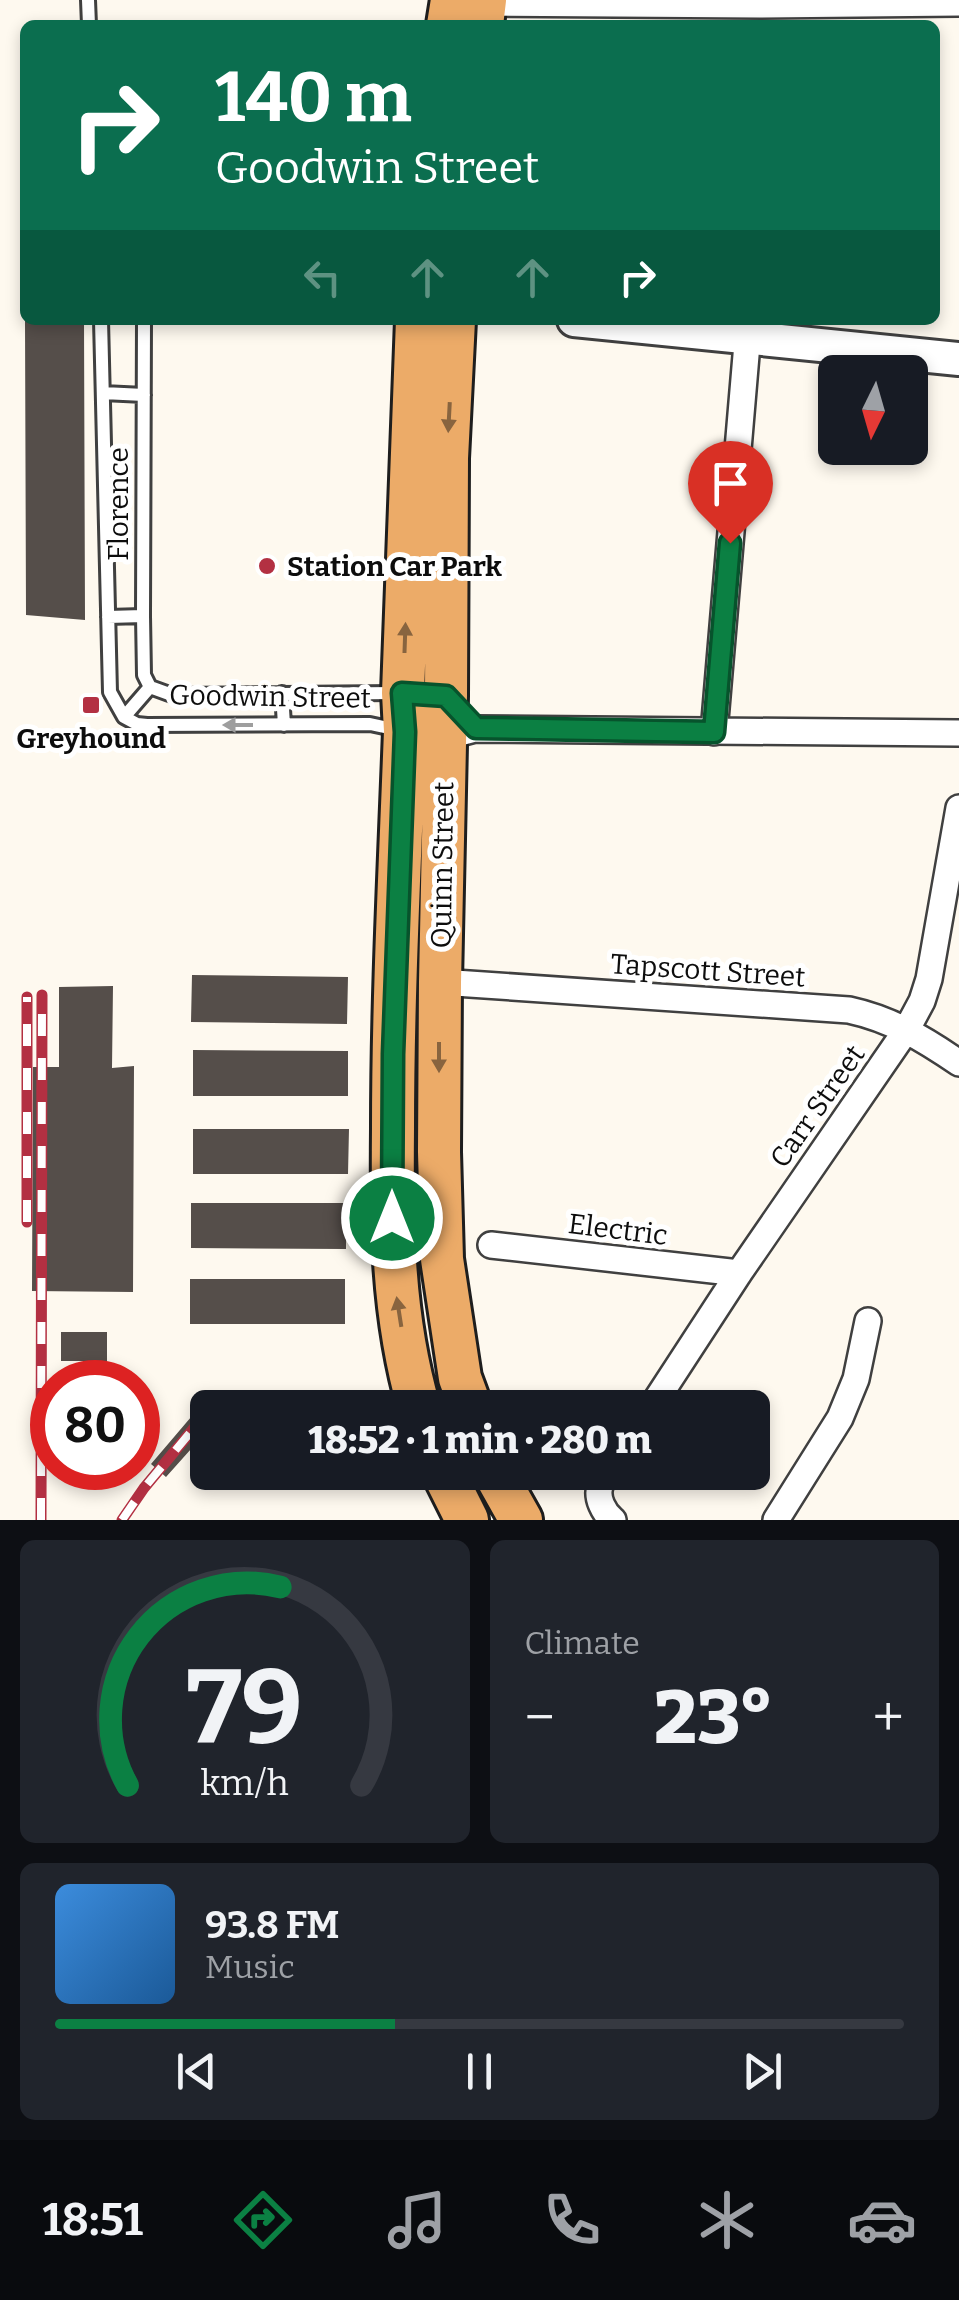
<!DOCTYPE html>
<meta charset="utf-8">
<style>
body{margin:0;font-family:Bitter,serif;background:#20242c;color:#f1f3f6;height:100vh;display:flex;flex-direction:column;font-size:38px;white-space:nowrap}
*{box-sizing:border-box;margin:0}
p{font-size:32px;color:#9ea1a6}
.icon{flex:none;width:55px;height:55px;fill:none;stroke:currentColor;stroke-width:2;stroke-linecap:round;stroke-linejoin:round}
.map{position:relative;height:1520px;overflow:hidden}
.panel{display:flex;flex-direction:column;gap:20px;padding:20px;background:#0d0f14;flex:1}
.panel>*{flex:none}
.top-card{position:absolute;left:20px;top:20px;width:920px;height:305px;border-radius:15px;box-shadow:0 5px 15px #0003;background:#0b6e4f;color:#fff;overflow:hidden}
.needle{width:65px;rotate:185deg}
.fabs{position:absolute;left:818px;top:355px;display:grid;gap:20px}
.fabs a{display:grid;place-items:center;width:110px;height:110px;border-radius:15px;background:#171b24;box-shadow:0 5px 15px #0003;font-size:50px}
.speed{position:absolute;left:30px;top:1360px;display:flex;gap:20px;font-size:50px;font-weight:700;text-align:center}
.speed>*{display:grid;place-content:center;width:130px;height:130px;border-radius:50%;background:#171b24;box-shadow:0 5px 15px #0003;line-height:1}
.speed .limit{border:15px solid #d22;background:#fff;color:#111}
.pin{position:absolute;display:grid;place-items:center;width:85px;height:85px;color:#fff;margin:-102px -42px;border-radius:50% 50% 50% 0;rotate:-45deg;box-shadow:0 0 10px #0007}
.pin .icon{rotate:45deg}
.me{position:absolute;width:110px;margin:-55px;rotate:0deg;stroke-linejoin:round;filter:drop-shadow(0 0 8px #0008)}
.turn{display:flex;align-items:center;gap:35px;height:210px;padding:0 30px;font-size:45px}
.turn .icon{width:130px;height:130px;stroke-width:2.5}
.turn b{display:block;font-size:70px;line-height:85px}
.lanes{display:flex;align-items:center;height:95px;padding:0 30px;background:#0003;justify-content:center;gap:50px;direction:ltr}
.lanes .off{opacity:.35}
.big{font-size:75px;font-weight:800;line-height:1.1}
.panel .widget{flex:1;display:flex;flex-direction:column;justify-content:center;gap:15px;min-width:0;padding:0 35px;border-radius:15px;background:#20242c}
.panel .dial{align-items:center;gap:0}
.dial svg{height:260px;overflow:visible;fill:none;stroke:#363941;stroke-width:7;stroke-linecap:round;text-anchor:middle}
.dial text{fill:#f1f3f6;stroke:none}
.song{display:flex;align-items:center;gap:30px}
.cover{width:120px;height:120px;border-radius:15px;background:linear-gradient(135deg,hsl(210 70% 55%),hsl(210 70% 35%))}
.played{height:10px;border-radius:5px;background:linear-gradient(90deg,#0b8043 40%,#363941 40%)}
.keys{display:flex;justify-content:space-around;direction:ltr}
.heat{display:flex;justify-content:space-between;align-items:center;font-size:55px;direction:ltr}
.panel .tiles{flex:1;display:grid;gap:20px;grid-template-columns:1fr 1fr}
.widget:last-child{grid-column:span 2}
.trip{position:absolute;left:190px;top:1390px;width:580px;height:100px;border-radius:15px;background:#171b24;box-shadow:0 5px 15px #0003;font-weight:800;line-height:100px;text-align:center}
.dock{display:flex;height:160px;justify-content:space-around;align-items:center;background:#090b0e;color:#9ea1a6}
.dock .icon{width:70px;height:70px}
.dock .active{color:#0b8043}
.dock b{font-size:45px;color:#f1f3f6}
.map>svg:first-child{display:block}
.building{fill:#554e4a}
.lines{fill:none;stroke-linecap:round;stroke-linejoin:round}
.service-casing{stroke:#404040;stroke-width:18}
.minor-casing{stroke:#404040;stroke-width:30}
.tertiary-casing{stroke:#404040;stroke-width:38}
.trunk-casing{stroke:#1e1e1e;stroke-width:48}
.service{stroke:#fff;stroke-width:12}
.minor{stroke:#fff;stroke-width:25}
.tertiary{stroke:#fff;stroke-width:32}
.trunk{stroke:#ecab68;stroke-width:42}
.rail-casing{stroke:#b33042;stroke-width:11}
.rail{stroke:#fff;stroke-width:8;stroke-dasharray:22;stroke-linecap:butt}
.oneway{fill:#88643f}
.oneway2{fill:#9e9e9e}
.route-casing{stroke:#07532c;stroke-width:25}
.route{stroke:#0b8043;stroke-width:18}
.poi-dot{fill:#b33042;stroke:#fff;stroke-width:4}
.labels{text-anchor:middle;stroke-width:10;stroke-linejoin:round;paint-order:stroke}
.street-label{font-size:28px;fill:#0d0d0d;stroke:#fff}
.poi-label{font-size:28px;font-weight:bold;fill:#0d0d0d;stroke:#fff;text-anchor:start}
</style>
<div class="map">
<svg width="959" height="1520" viewBox="0 0 959 1520">
<rect width="100%" height="100%" fill="#fef9ef"/>
<path class="building" d="M 25,320 L 84,320 L 85,620 L 26,615 Z
M 192,975 L 348,977 L 347,1024 L 191,1022 Z
M 113,986 L 112,1068 L 134,1066 L 133,1292 L 32,1291 L 33,1067 L 59,1067 L 59,987 Z
M 193,1050 L 348,1051 L 348,1096 L 193,1096 Z
M 193,1129 L 349,1129 L 348,1174 L 193,1174 Z
M 191,1203 L 346,1203 L 346,1249 L 191,1248 Z
M 190,1279 L 345,1279 L 345,1324 L 190,1324 Z
M 61,1332 L 107,1332 L 107,1361 L 61,1361 Z
M 203,1403 L 208,1407 L 208,1430 L 166,1477 L 151,1464 Z"/>
<g class="lines">
<g class="service-casing">
<path id="service" d="M 88,0 L 89,25
M 101,320 L 110,692 L 124,717
M 144,320 L 143,616 L 144,675 L 150,687
M 103,393 L 144,395
M 108,617 L 143,616
M 150,687 L 172,695 L 396,693
M 282,693 L 284,725
M 124,717 L 137,724 L 147,725 L 370,724 L 398,730
M 124,717 L 150,687"/>
</g>
<g class="minor-casing">
<path id="minor" d="M 485,3 L 760,5 L 959,3
M 714,732 L 749,320
M 435,735 L 445,737 L 475,729 L 959,733
M 440,982 L 849,1010 C 891,1019 924,1039 959,1063
M 491,1245 L 739,1273
M 651,1408 L 739,1273 L 907,1029 L 922,1001 L 929,979 L 959,808
M 608,1472 C 606,1477 601,1481 600,1486 C 596,1498 604,1513 613,1520
M 776,1520 L 840,1418 L 856,1379 L 868,1321"/>
</g>
<g class="tertiary-casing">
<path id="tertiary" d="M 574,320 L 959,359"/>
</g>
<g class="trunk-casing">
<path id="trunk" d="M 448,25 L 452,0
M 482,25 L 485,0
M 417,320 L 403,693 L 405,731 C 400,864 393,996 393,1128 C 392,1225 392,1314 419,1408
M 454,320 L 447,458 L 446,696 L 440,982 L 439,1152 L 442,1259 L 460,1378 L 471,1408
M 443,1472 L 467,1520
M 494,1472 L 521,1520"/>
</g>
<use href="#service" class="service"/>
<use href="#minor" class="minor"/>
<use href="#tertiary" class="tertiary"/>
<use href="#trunk" class="trunk"/>
<g class="rail-casing">
<path id="rail" d="M 27,1222 L 27,997
M 41,1520 L 42,995
M 122,1520 L 144,1488 L 204,1416"/>
</g>
<use href="#rail" class="rail"/>
</g>
<defs><path id="oneway-solid" d="M-6-.8H1V-3.2L6.5 0L1 3.2V.8H-6Z" transform="scale(2.5)"/></defs>
<g class="oneway">
<use href="#oneway-solid" transform="translate(449 417) rotate(93)"/>
<use href="#oneway-solid" transform="translate(405 638) rotate(-88)"/>
<use href="#oneway-solid" transform="translate(439 1057) rotate(90)"/>
<use href="#oneway-solid" transform="translate(399 1312) rotate(-99)"/>
</g>
<use class="oneway2" href="#oneway-solid" transform="translate(238 725) rotate(180)"/>
<g class="lines">
<g class="route-casing">
<path id="route" d="M 392,1218 L 393,1054 L 405,732 L 402,693 L 446,696 L 476,728 L 714,732 L 730,543"/>
</g>
<use href="#route" class="route"/>
</g>
<g class="poi-dot">
<circle cx="267" cy="566" r="10"/>
<rect x="81" y="695" width="20" height="20" rx="5"/>
</g>
<g class="labels">
<g class="street-label">
<text transform="translate(118 504) rotate(-90)" y="10">Florence</text>
<text transform="translate(270 696) rotate(1)" y="10">Goodwin Street</text>
<text transform="translate(442 865) rotate(-89)" y="10">Quinn Street</text>
<text transform="translate(708 970) rotate(4)" y="10">Tapscott Street</text>
<text transform="translate(817 1106) rotate(-55)" y="10">Carr Street</text>
<text transform="translate(618 1229) rotate(7)" y="10">Electric</text>
</g>
<g class="poi-label">
<text x="287" y="576">Station Car Park</text>
<text x="91" y="748" text-anchor="middle">Greyhound</text>
</g>
</g>
</svg>
<div class="fabs">
<a><svg class="needle" viewBox="-14 -14 28 28"><path d="M0-13l5 13h-10z" fill="#e53935"/><path d="M0 13l5-13h-10z" fill="#9ea1a6"/></svg></a>
</div>
<div class="speed"><div class="limit">80</div></div>
<div class="pin" style="left:730px;top:543px;background:#d93025"><svg class="icon" aria-label="arrive" viewBox="0 0 24 24"><path d="M6 21V4h12l-3 4 3 4H6"/></svg></div>
<svg class="me" style="left:392px;top:1218px" viewBox="-20 -20 40 40"><circle r="17" fill="#0b8043" stroke="#fff" stroke-width="3"/><path d="M0-11L8 9 0 5-8 9z" fill="#fff"/></svg>
<div class="trip">18:52 · 1 min · 280 m</div>
<div class="top-card">
<div class="turn"><svg class="icon" aria-label="right" viewBox="0 0 24 24"><path d="M7 20v-9h11M14 6l5 5-5 5"/></svg><div><b>140 m</b>Goodwin Street</div></div>
<div class="lanes"><svg class="icon off" aria-label="left" viewBox="0 0 24 24"><path d="M17 20v-9H6M10 6l-5 5 5 5"/></svg><svg class="icon off" aria-label="ahead" viewBox="0 0 24 24"><path d="M12 20V5M6 11l6-6 6 6"/></svg><svg class="icon off" aria-label="ahead" viewBox="0 0 24 24"><path d="M12 20V5M6 11l6-6 6 6"/></svg><svg class="icon" aria-label="right" viewBox="0 0 24 24"><path d="M7 20v-9h11M14 6l5 5-5 5"/></svg></div>
</div>
</div>
<section class="panel">
<div class="tiles">
<div class="widget dial"><svg viewBox="0 0 100 80">
<path d="M14 69A42 42 0 1 1 86 69"/>
<path d="M14 69A42 42 0 0 1 61 8" stroke="#0b8043"/>
<text x="50" y="56" font-size="32" font-weight="700">79</text>
<text x="50" y="72" font-size="11">km/h</text>
</svg></div>
<div class="widget"><p>Climate</p>
<div class="heat"><a>−</a><b class="big">23°</b><a>+</a></div>
</div>
<div class="widget">
<div class="song"><i class="cover"></i><div><b>93.8 FM</b><p>Music</p></div></div>
<div class="played"></div>
<div class="keys"><svg class="icon" aria-label="previous" viewBox="0 0 24 24"><path d="M18 5L8 12l10 7zM5 5v14"/></svg><svg class="icon" aria-label="pause" viewBox="0 0 24 24"><path d="M8 5v14M16 5v14"/></svg><svg class="icon" aria-label="next" viewBox="0 0 24 24"><path d="M6 5l10 7-10 7zM19 5v14"/></svg></div>
</div>
</div>
</section>
<nav class="dock">
<b>18:51</b>
<svg class="icon active" aria-label="directions" viewBox="0 0 24 24"><path d="M12 3l9 9-9 9-9-9zM9 14v-3h6M13 9l2 2-2 2"/></svg>
<svg class="icon" aria-label="music" viewBox="0 0 24 24"><path d="M9 18V5l10-2v13"/><circle cx="6" cy="18" r="3"/><circle cx="16" cy="16" r="3"/></svg>
<svg class="icon" aria-label="phone" viewBox="0 0 24 24"><path d="M5 4h4l2 5-3 2q2 4 5 5l2-3 5 2v4C11 20 4 13 5 4z"/></svg>
<svg class="icon" aria-label="climate" viewBox="0 0 24 24"><path d="M12 3v18M4 7l16 10M4 17L20 7"/></svg>
<svg class="icon" aria-label="car" viewBox="0 0 24 24"><path d="M5 17H2v-5l4-1 3-4h7l3 4 3 1v5h-3M9 17h6M6 11h13"/><circle cx="7" cy="17" r="2"/><circle cx="17" cy="17" r="2"/></svg>
</nav>
